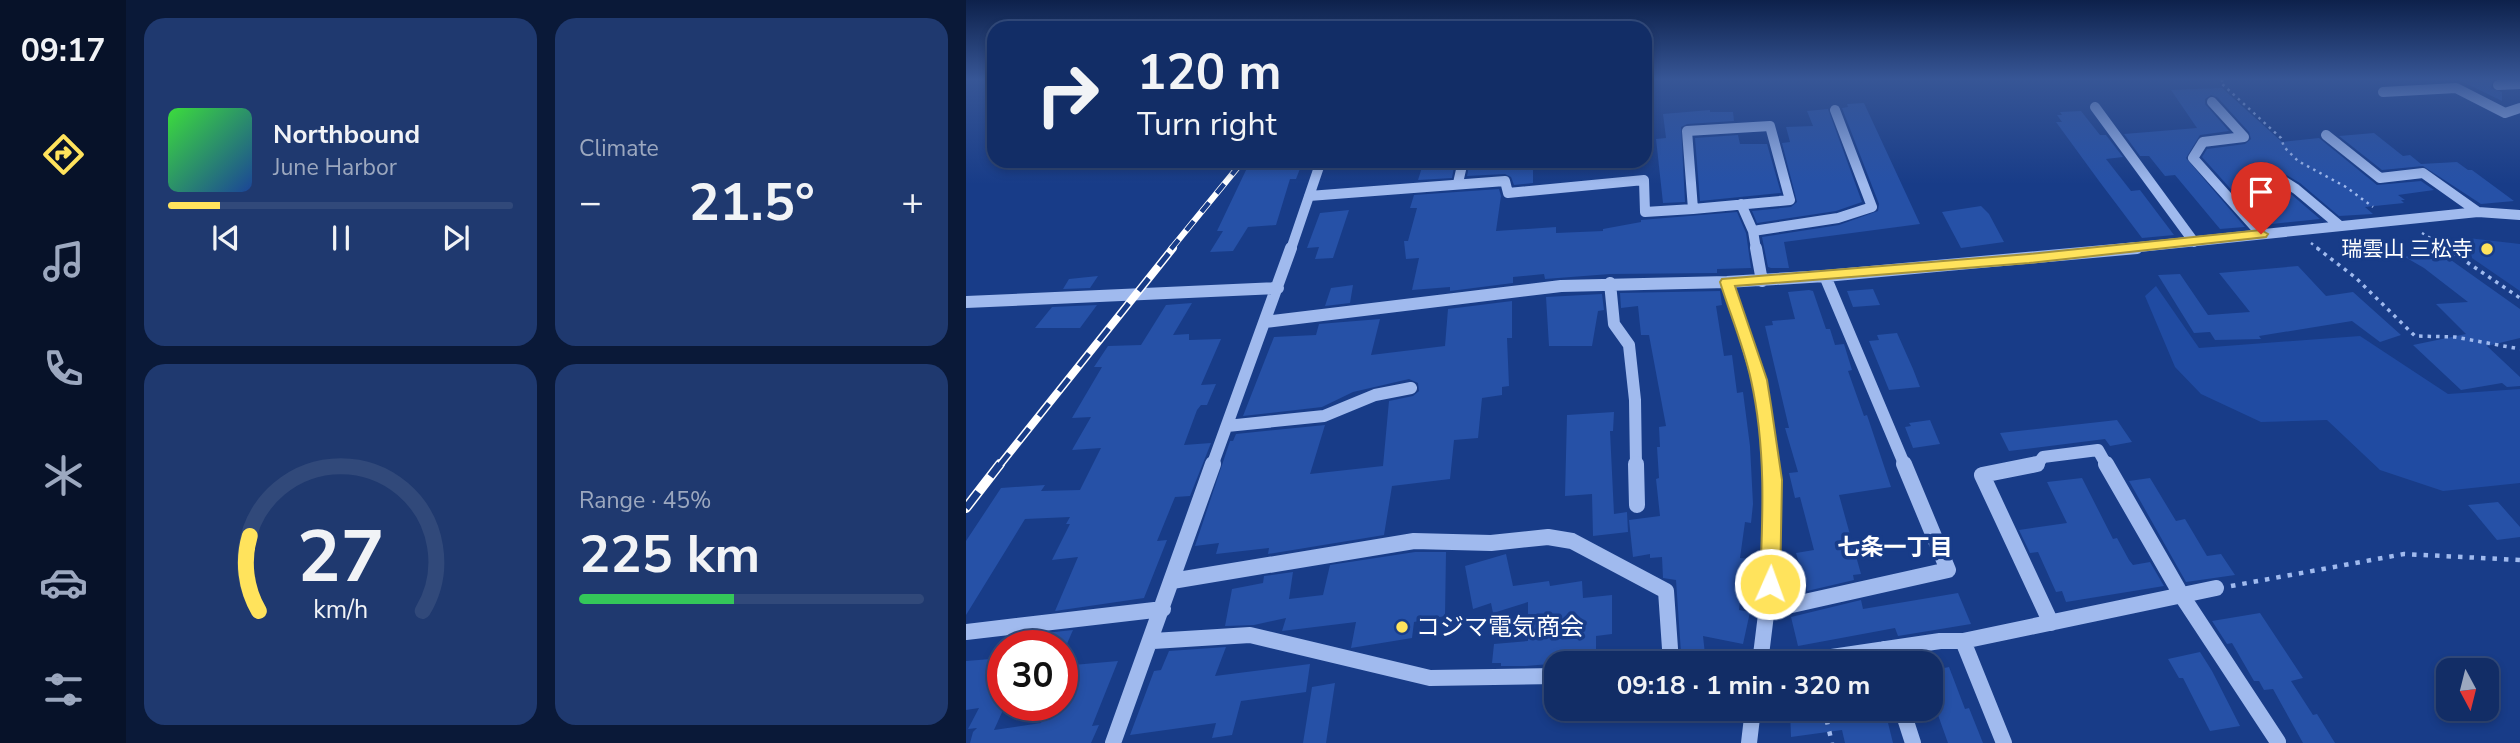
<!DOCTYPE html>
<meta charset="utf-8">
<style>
body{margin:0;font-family:"Nunito Sans","Noto Sans JP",sans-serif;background:#1f396f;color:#f1f3f6;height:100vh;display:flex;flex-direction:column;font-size:26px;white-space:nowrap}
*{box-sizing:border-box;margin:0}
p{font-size:23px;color:#9ca8bf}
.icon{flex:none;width:38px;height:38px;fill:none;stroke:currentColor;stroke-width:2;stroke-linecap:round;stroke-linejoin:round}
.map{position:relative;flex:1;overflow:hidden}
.panel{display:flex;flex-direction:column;gap:18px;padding:18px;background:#0a1938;width:840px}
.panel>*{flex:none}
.hud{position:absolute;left:21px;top:21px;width:665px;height:147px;border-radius:21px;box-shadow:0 4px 10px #0003,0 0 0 2px #31497a;background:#122d66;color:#f1f3f6;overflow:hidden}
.needle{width:46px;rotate:173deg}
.buttons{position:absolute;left:1470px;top:658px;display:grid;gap:14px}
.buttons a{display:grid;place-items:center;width:63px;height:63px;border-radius:14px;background:#122d66;box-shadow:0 4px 10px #0003,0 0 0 2px #31497a;font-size:35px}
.speed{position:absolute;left:21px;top:630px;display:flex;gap:14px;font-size:35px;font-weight:700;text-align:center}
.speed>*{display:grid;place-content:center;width:91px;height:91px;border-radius:50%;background:#122d66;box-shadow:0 4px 10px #0003,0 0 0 2px #31497a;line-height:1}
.speed .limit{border:10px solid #d22;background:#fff;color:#111}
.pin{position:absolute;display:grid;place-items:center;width:60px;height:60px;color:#fff;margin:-72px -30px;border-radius:50% 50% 50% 0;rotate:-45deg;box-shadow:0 0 7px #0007}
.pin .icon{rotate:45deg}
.me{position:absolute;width:77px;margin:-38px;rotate:2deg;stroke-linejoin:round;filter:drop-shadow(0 0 5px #0008)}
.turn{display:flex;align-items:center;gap:24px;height:147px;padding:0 35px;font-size:32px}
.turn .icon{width:91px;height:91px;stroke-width:2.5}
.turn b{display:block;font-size:49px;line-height:60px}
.big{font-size:52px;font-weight:700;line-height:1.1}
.panel .tile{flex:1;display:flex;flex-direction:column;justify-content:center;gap:10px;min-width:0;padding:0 24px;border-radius:21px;background:#1f396f}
.panel .dial{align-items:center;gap:0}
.dial svg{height:182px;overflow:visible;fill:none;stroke:#31497a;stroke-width:7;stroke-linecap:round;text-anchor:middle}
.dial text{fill:#f1f3f6;stroke:none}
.song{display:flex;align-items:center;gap:21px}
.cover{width:84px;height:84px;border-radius:10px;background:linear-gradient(135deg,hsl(120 70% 55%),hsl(220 70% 35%))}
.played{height:7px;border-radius:4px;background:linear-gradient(90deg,#ffe35c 15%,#31497a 15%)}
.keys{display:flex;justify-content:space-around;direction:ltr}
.heat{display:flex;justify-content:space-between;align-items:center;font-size:38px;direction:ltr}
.charge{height:10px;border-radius:5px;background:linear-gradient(90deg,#34c759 45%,#31497a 0)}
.panel .tiles{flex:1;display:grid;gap:18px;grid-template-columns:repeat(2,1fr)}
.trip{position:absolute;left:578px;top:651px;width:399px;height:70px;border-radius:21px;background:#122d66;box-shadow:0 4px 10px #0003,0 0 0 2px #31497a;font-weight:700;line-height:70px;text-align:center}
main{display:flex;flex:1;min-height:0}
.tabs{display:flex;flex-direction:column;width:126px;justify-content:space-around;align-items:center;background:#071229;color:#9ca8bf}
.tabs .icon{width:49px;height:49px}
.tabs .current{color:#ffe35c}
.tabs b{font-size:32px;color:#f1f3f6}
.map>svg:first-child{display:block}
.green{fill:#204ba2}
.building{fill:#2651a7}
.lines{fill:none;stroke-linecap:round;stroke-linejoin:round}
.path-far2{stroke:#a0baee;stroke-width:2.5;stroke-dasharray:2.5 4.5;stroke-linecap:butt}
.path-far1{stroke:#a0baee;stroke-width:3.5;stroke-dasharray:3.5 5;stroke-linecap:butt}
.path{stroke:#a0baee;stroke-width:4.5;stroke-dasharray:4.5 7;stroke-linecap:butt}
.minor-far2{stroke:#a0baee;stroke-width:10}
.minor-far1{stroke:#a0baee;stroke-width:12}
.minor{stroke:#a0baee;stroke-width:16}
.rail-far2-casing{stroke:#fff;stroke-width:6}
.rail-far1-casing{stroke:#fff;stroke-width:8}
.rail-casing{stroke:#fff;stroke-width:10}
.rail-far2{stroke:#183c88;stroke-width:4.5;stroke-dasharray:12;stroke-linecap:butt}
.rail-far1{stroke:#183c88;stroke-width:5;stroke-dasharray:16;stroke-linecap:butt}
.rail{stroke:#183c88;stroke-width:7;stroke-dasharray:20;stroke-linecap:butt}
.route{fill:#ffe35c;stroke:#a6943c;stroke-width:2}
.poi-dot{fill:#ffe35c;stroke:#183c88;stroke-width:2.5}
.labels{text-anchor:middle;stroke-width:7;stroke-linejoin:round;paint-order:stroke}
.poi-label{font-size:21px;fill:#fff;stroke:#183c88;text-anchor:end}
.neighbourhood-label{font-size:23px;font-weight:bold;fill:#fff;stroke:#183c88}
.near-poi-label{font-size:24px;fill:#fff;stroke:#183c88;text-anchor:start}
</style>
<main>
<nav class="tabs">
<b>09:17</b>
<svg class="icon current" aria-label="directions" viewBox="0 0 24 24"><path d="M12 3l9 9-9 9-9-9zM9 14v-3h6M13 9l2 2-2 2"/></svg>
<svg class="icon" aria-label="music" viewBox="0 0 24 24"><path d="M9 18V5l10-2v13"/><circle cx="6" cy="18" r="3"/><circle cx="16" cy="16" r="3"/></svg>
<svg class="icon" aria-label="phone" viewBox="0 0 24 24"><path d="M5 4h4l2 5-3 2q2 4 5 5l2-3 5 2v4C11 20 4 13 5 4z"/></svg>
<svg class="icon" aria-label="climate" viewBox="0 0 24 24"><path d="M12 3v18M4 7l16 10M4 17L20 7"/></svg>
<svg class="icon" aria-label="car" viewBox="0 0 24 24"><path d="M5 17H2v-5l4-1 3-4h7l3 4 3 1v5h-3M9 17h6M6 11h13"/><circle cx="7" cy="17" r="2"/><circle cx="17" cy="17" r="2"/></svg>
<svg class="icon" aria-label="filters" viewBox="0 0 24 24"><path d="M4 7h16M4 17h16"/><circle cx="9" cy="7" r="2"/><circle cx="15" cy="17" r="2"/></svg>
</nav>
<section class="panel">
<div class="tiles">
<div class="tile">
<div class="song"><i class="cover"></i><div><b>Northbound</b><p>June Harbor</p></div></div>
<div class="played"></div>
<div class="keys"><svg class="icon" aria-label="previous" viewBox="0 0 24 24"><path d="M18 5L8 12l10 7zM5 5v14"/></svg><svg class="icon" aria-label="pause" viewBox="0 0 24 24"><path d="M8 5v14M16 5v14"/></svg><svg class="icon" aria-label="next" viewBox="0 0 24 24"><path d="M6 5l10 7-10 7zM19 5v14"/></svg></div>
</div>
<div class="tile"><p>Climate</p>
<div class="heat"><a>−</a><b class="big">21.5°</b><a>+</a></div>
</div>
<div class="tile dial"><svg viewBox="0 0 100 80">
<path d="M14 69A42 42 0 1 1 86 69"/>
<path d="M14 69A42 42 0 0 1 10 36" stroke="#ffe35c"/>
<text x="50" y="56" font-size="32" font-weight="700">27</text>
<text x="50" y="72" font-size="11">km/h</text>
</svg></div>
<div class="tile"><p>Range · 45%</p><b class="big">225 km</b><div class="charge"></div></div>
</div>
</section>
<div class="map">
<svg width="1554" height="743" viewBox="0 0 1554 743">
<rect width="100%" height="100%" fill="#183c88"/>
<path class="green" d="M 1502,238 L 1554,244 L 1554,291 L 1506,258 Z
M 1190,286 L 1233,348 L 1394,336 L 1482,394 L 1554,389 L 1554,483 L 1477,491 L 1414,470 L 1361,420 L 1295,422 L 1235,394 L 1209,367 L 1179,296 Z"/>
<path class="building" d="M 1493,80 L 1527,80 L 1525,88 L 1536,92 L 1536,101 Z
M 1256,88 L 1316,142 L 1353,138 L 1411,185 L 1455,181 L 1468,190 L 1432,195 L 1439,200 L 1435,200 L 1438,203 L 1399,207 L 1407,214 L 1373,216 L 1334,183 L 1298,162 L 1291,168 L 1294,175 L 1326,195 L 1354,219 L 1297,225 L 1236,157 L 1241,149 L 1279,144 L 1285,139 L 1283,132 L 1251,97 L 1245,95 L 1239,99 L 1239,104 L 1263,131 L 1234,135 L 1220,158 L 1279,227 L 1254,229 L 1209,175 L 1199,176 L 1183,156 L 1174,156 L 1158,134 L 1231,128 L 1205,90 Z
M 898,103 L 954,224 L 818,242 L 823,268 L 805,268 L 802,267 L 796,237 L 873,225 L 912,211 L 913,204 L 876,108 L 882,107 L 881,104 Z
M 862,109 L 896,202 L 870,211 L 791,223 L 786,211 L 825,207 L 831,202 L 816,143 L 824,142 L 820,127 L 847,126 L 841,111 Z
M 744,110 L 744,112 L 767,112 L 768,121 L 721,124 L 715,127 L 719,202 L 697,203 L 690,139 L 700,138 L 697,114 Z
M 1115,111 L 1134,135 L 1140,135 L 1157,157 L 1140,159 L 1165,191 L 1174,190 L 1208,235 L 1176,238 L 1133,181 L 1090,122 L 1096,122 L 1091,115 L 1096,115 L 1094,112 Z
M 1408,133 L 1437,156 L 1444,155 L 1455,164 L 1491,162 L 1502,170 L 1506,170 L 1548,201 L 1515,204 L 1457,166 L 1416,170 L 1373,136 Z
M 772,135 L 774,144 L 801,144 L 815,193 L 734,201 L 729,138 Z
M 295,161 L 337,161 L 330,179 L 324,179 L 310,225 L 282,227 L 267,251 L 244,252 L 257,231 L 251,231 L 281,168 L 293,167 Z
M 458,161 L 489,161 L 486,178 L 452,180 Z
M 504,161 L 567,161 L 567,183 L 548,185 L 545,177 L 539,174 L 501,176 Z
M 533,189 L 535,196 L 530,231 L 590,227 L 590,233 L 637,231 L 637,229 L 675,222 L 675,220 L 771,212 L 780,233 L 785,268 L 751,269 L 751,273 L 644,274 L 579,279 L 578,274 L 547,277 L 547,283 L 484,291 L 484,287 L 446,290 L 453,258 L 440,259 L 438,241 L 442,241 L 451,208 L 444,208 L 448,195 Z
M 1015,206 L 1023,214 L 1038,242 L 995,248 L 976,212 Z
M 383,210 L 367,258 L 349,259 L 353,247 L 341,248 L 354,213 Z
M 1468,248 L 1554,309 L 1554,338 L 1521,346 L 1554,377 L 1554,386 L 1541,387 L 1536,383 L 1495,390 L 1447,345 L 1500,334 L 1470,304 L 1502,302 L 1458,268 L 1439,257 Z
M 1332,266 L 1360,296 L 1387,292 L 1435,335 L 1414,342 L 1386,321 L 1293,336 L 1295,339 L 1249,340 L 1244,332 L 1228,333 L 1192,275 L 1214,274 L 1242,315 L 1284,312 L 1253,273 Z
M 132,276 L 124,288 L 97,289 L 103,279 Z
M 387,285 L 384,303 L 359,306 L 365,288 Z
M 907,289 L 914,305 L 887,307 L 881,291 Z
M 843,290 L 847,291 L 860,329 L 864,329 L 869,345 L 878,344 L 886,370 L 882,371 L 898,416 L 901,415 L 925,487 L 873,495 L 895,574 L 887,575 L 888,580 L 841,591 L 830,553 L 848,550 L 834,497 L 829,498 L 823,473 L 832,472 L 819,428 L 823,428 L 799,326 L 807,325 L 806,321 L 829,319 L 822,292 Z
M 754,291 L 756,305 L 750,306 L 758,356 L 766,355 L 771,393 L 777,392 L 784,446 L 787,504 L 785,523 L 779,522 L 774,558 L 787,559 L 784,580 L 776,579 L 773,610 L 784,612 L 777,644 L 737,636 L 739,654 L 722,656 L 721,652 L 715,653 L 710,580 L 697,578 L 696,557 L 684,558 L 684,554 L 667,557 L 663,520 L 694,516 L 690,479 L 693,478 L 691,447 L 694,447 L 693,427 L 700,426 L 683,335 L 675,335 L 672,306 L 655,308 L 654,293 Z
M 636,294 L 638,310 L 632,311 L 626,346 L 583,346 L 580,297 Z
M 546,301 L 546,338 L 541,338 L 543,386 L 536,387 L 536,395 L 516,398 L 512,438 L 488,440 L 484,479 L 426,486 L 418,535 L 302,554 L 303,548 L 250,554 L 253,543 L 229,546 L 264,441 L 267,441 L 270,434 L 359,425 L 344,474 L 417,466 L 423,401 L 447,396 L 453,391 L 452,383 L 443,379 L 387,392 L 356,407 L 277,416 L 308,337 L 350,335 L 353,324 L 414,319 L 405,355 L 479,346 L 482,309 Z
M 226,303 L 207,335 L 223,334 L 223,340 L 255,339 L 235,385 L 250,384 L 241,405 L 235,405 L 231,410 L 218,445 L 245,443 L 224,496 L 209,497 L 191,541 L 201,540 L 178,598 L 89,611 L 112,557 L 86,560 L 104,524 L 100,524 L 104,517 L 59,519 L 0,615 L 0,541 L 35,488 L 79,485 L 75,491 L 114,490 L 135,448 L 106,450 L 125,417 L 106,418 L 136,367 L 128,367 L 142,346 L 175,345 L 200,305 Z
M 131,305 L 114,328 L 69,328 L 86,307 Z
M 931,333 L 947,369 L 954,387 L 923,390 L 903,341 L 913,340 L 911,335 Z
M 648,412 L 647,431 L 644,431 L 648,514 L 661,512 L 662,532 L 627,536 L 626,494 L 599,496 L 601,415 Z
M 964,420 L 974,444 L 947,448 L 939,427 L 945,426 L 943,423 Z
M 1151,420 L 1166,442 L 1144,446 L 1139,439 L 1043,451 L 1034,433 Z
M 1116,478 L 1147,539 L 1151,538 L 1163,560 L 1167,565 L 1184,562 L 1198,586 L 1100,602 L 1096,591 L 1090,592 L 1072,552 L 1064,553 L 1053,530 L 1101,523 L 1081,482 Z
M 1184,478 L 1210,521 L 1219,519 L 1241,556 L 1255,554 L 1269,575 L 1220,582 L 1163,481 Z
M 1532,502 L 1554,527 L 1554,537 L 1531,540 L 1502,505 Z
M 449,552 L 480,552 L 479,616 L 448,622 L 446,638 L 385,648 L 390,622 L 316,631 L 320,618 L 288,625 L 259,626 L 266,589 L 297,583 L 298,576 L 327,572 L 323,599 L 357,595 L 364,565 Z
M 540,554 L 547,586 L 583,581 L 584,586 L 616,581 L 617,598 L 646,595 L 646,634 L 630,636 L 630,660 L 560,666 L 535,666 L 535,663 L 526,663 L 528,644 L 562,641 L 562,602 L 527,613 L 525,603 L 507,609 L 499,566 Z
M 992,593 L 1005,624 L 932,636 L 929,628 L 832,646 L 825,617 L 895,600 L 897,609 Z
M 1294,613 L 1337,678 L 1325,681 L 1347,715 L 1351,714 L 1369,743 L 1337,743 L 1307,689 L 1298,690 L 1293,681 L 1288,681 L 1266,643 L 1261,644 L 1246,621 Z
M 107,630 L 100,646 L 74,646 L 79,633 Z
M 260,647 L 249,676 L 344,664 L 340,692 L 275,701 L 266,735 L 246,738 L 250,723 L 164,735 L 188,671 L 195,670 L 203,651 Z
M 1234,652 L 1246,671 L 1274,726 L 1244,731 L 1217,678 L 1213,678 L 1202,659 Z
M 37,658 L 37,710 L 28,730 L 75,723 L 83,705 L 96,705 L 96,666 L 152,661 L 126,726 L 133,725 L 125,743 L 4,743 L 7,732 L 11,728 L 2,729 L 13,708 L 0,710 L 0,661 Z
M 983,667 L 999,709 L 1003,708 L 1017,743 L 982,743 L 967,701 L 964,702 L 964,671 Z
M 369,683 L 360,743 L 337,743 L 346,687 Z
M 824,709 L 849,709 L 850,717 L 906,711 L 908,721 L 921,719 L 927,743 L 879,743 L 876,730 L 825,737 Z"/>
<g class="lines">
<path class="path-far2" d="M 1257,80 L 1254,82 L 1315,138 L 1318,147 L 1332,161 L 1380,187 L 1407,207
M 1456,233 L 1483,249
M 1345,243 L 1353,249"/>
<path class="path-far1" d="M 1351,248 L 1390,278 L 1449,336 L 1489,337 L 1554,349
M 1480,248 L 1554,298"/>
<path class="path" d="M 1265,586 L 1438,554 L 1554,560
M 858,709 L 866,743"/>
<path class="minor-far2" d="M 1532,85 L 1554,84
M 1417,92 L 1490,88 L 1539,113 L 1554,108
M 1246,102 L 1278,137 L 1237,142 L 1227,158 L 1295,234
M 1129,107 L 1228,242
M 804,126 L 824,200 L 727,209 L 721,131 Z
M 1360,135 L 1414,178 L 1457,173 L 1512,212
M 1298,169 L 1330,189 L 1373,225
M 492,183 L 497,161
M 343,196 L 539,181 L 542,193 L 678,180 L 679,212 L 727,209
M 775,204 L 787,231 L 790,249
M 787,231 L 872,218 L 906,207 L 869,110
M 325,249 L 355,161
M 1154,249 L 1512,212 L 1554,215"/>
<path class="minor-far1" d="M 790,248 L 796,281
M 859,276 L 939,466
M 761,282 C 781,343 801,401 806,466
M 644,283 L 648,324 L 663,345 L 669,400 L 670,466
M 0,302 L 312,288
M 299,322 L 595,286 L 761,282 L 859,276 L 1171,248
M 261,426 L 358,416 L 409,395 L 445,388
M 246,466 L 325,248
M 1064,466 L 1071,465 L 1077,457 L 1132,450 L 1141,466"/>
<path class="minor" d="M 670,464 L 671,505
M 1071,464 L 1016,475 L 1085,623
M 1140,464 L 1216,596 L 1312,742
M 206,581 L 448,541 L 525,543 L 582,537 L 606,541 L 700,591 L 705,663
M 803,610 L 982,570 L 938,464
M 0,632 L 197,609
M 187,641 L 284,635 L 464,678 L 590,676
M 997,641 L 1038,743
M 918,649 L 922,663
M 794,662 L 832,662 L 974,641 L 997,641 L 1250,588
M 794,663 L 807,558 L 806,464
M 936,709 L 947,743
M 147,743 L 247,464
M 783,743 L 787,709"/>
<g class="rail-far2-casing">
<path id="rail-far2" d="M 205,249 L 277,161"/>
</g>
<g class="rail-far1-casing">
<path id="rail-far1" d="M 33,466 L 207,248"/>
</g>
<g class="rail-casing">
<path id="rail" d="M 0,508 L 34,464"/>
</g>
<use href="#rail-far2" class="rail-far2"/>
<use href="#rail-far1" class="rail-far1"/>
<use href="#rail" class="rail"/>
</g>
<linearGradient id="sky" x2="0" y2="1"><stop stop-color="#0d214b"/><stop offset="0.43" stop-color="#375696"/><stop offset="1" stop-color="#375696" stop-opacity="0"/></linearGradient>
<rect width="1554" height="184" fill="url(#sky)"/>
<path class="route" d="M 1295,230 L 1302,234 L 1300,237 L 1063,263 L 769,286 L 801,380 L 805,405 L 816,480 L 814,584 L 811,590 L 804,593 L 797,590 L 794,584 C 797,515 800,447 785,380 C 778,347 764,314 754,282 L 756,279 L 1063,254 Z"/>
<g class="poi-dot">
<circle cx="1521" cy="249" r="7"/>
<circle cx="436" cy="627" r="7"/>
</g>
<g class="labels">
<g class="poi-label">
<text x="1507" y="256">瑞雲山 三松寺</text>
</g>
<g class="neighbourhood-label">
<text x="929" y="555">七条一丁目</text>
</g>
<g class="near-poi-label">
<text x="450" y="635">コジマ電気商会</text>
</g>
</g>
</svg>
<div class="buttons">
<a><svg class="needle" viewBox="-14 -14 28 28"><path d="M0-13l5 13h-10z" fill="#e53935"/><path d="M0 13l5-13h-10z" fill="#9ca8bf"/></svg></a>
</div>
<div class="speed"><div class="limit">30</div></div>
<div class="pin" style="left:1295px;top:234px;background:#d93025"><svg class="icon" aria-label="arrive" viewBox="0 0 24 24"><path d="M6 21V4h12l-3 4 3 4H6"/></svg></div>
<svg class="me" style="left:804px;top:584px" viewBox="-20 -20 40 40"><circle r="17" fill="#ffe35c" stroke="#fff" stroke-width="3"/><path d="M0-11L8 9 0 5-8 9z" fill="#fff"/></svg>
<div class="trip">09:18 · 1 min · 320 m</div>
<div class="hud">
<div class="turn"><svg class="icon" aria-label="right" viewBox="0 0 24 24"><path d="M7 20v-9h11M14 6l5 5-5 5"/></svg><div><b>120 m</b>Turn right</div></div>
</div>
</div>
</main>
